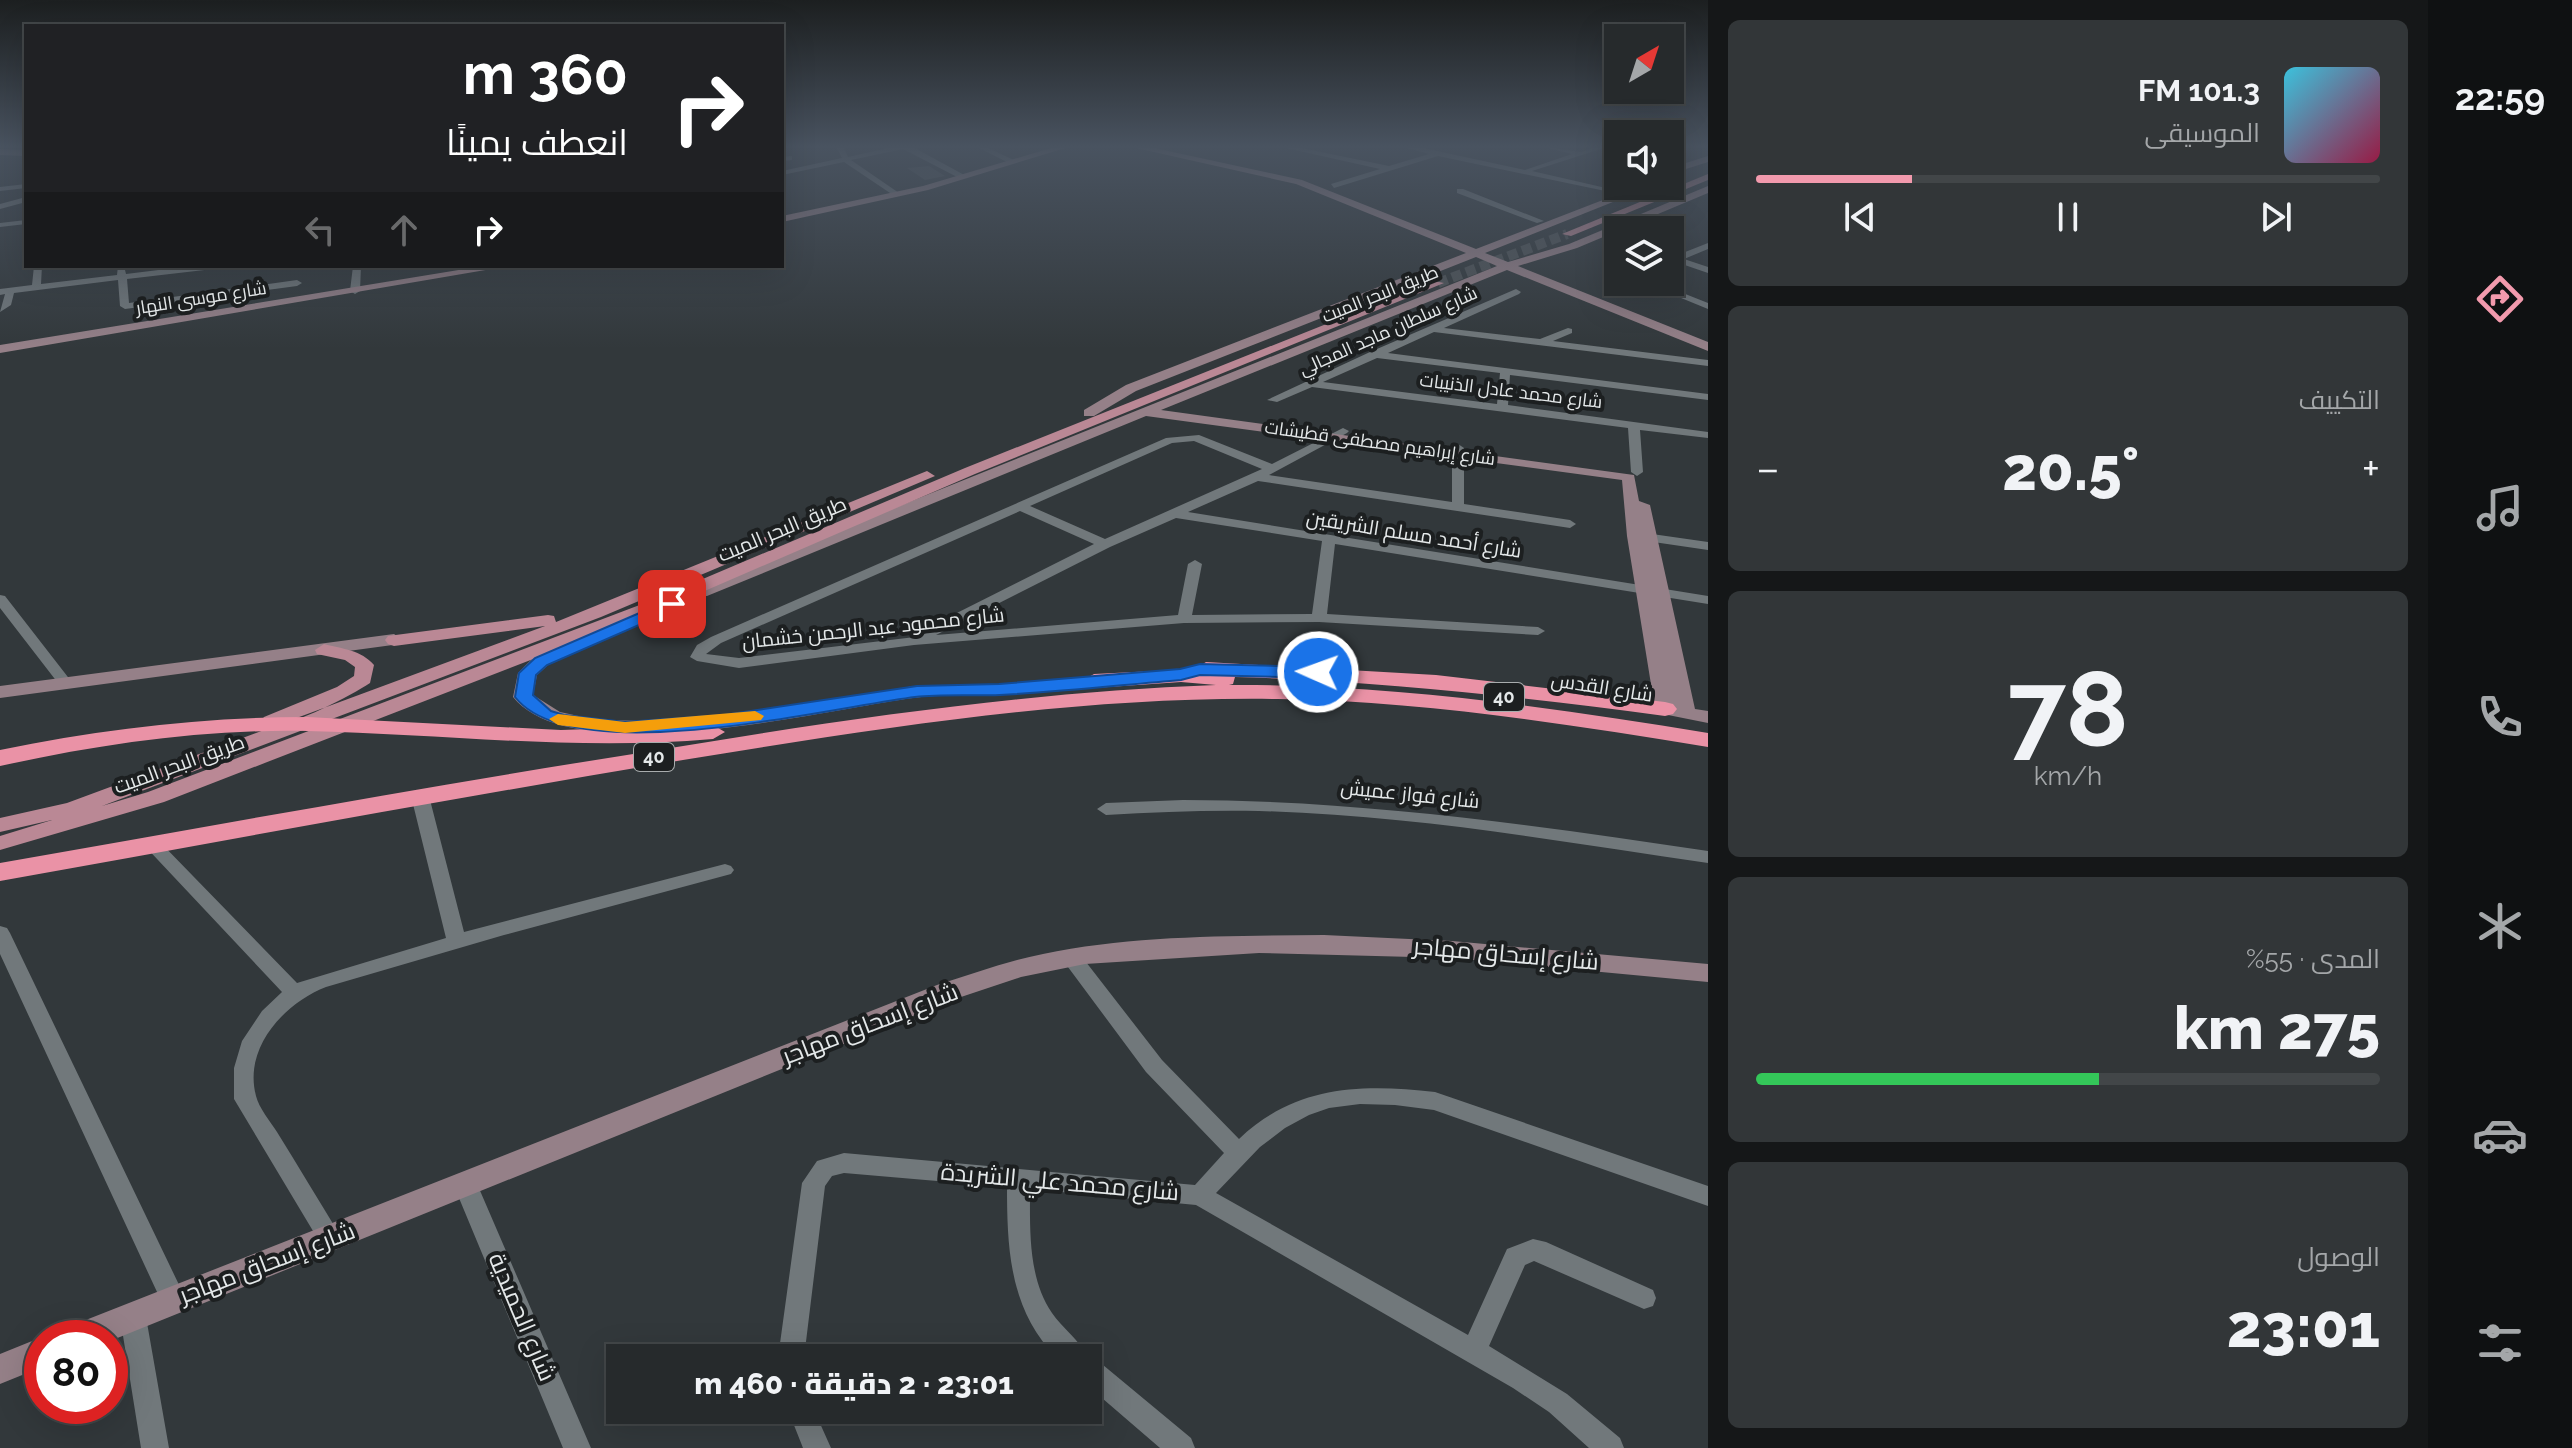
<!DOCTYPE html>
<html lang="ar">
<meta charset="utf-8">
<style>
body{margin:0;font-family:Raleway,Cairo,sans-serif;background:#323638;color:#f1f3f6;direction:rtl;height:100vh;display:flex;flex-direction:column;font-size:30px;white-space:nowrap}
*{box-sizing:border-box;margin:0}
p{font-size:26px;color:#a4a7a9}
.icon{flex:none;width:44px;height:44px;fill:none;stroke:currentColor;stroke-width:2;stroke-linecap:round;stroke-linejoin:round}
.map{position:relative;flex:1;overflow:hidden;direction:ltr}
.sheet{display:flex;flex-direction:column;gap:20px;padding:20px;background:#151718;width:720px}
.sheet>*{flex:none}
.guide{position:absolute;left:24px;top:24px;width:760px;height:244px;border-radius:0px;box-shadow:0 8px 32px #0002,0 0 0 2px #424648;direction:rtl;background:#202124;color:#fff;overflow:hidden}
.needle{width:52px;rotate:39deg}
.tools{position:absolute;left:1604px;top:24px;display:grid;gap:16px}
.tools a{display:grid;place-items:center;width:80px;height:80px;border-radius:0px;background:#262a2c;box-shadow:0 8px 32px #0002,0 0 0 2px #424648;font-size:40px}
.speed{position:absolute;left:24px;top:1320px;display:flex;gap:16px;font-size:40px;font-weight:700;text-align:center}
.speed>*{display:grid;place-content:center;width:104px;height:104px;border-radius:50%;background:#262a2c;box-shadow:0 8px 32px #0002,0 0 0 2px #424648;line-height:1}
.speed .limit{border:12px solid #d22;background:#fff;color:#111}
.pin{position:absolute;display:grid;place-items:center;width:68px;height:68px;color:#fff;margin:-34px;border-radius:16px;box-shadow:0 4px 12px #0006}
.me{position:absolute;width:88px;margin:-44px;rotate:272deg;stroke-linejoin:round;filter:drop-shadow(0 0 6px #0008)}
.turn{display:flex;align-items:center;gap:28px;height:168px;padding:0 24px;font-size:36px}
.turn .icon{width:104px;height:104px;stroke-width:2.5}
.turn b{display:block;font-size:56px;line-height:68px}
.lanes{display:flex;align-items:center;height:76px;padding:0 24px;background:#0003;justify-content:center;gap:40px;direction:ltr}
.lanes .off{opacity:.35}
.big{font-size:60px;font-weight:800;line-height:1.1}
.sheet .card{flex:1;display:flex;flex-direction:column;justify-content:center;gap:12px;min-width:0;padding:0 28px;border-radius:12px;background:#323638}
.sheet .dial{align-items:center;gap:0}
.dial b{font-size:104px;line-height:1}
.song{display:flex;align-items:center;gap:24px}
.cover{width:96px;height:96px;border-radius:12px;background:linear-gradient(135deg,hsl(190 70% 55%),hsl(340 70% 35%))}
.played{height:8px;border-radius:4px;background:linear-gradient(90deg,#f29aad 25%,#424648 25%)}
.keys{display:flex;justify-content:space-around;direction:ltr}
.heat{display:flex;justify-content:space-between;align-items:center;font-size:44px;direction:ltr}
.charge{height:12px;border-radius:6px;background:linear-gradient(90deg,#34c759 55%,#424648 0)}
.trip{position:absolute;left:606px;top:1344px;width:496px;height:80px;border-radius:0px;background:#262a2c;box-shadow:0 8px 32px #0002,0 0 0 2px #424648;font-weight:800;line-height:80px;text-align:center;direction:rtl}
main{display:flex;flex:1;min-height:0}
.dock{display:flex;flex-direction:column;width:144px;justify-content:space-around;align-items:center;background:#0f1112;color:#a4a7a9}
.dock .icon{width:56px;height:56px}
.dock .active{color:#f29aad}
.dock b{font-size:36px;color:#f1f3f6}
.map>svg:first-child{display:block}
.building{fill:#4a5053}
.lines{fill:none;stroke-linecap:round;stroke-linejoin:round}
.primary-tunnel{stroke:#4d5255;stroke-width:10;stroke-dasharray:10 5;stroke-linecap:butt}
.street{fill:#71787b;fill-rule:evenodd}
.secondary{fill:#958088;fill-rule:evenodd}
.primary{fill:#ba8895;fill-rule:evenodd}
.highway{fill:#ea92a6;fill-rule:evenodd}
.route{fill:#1a73e8;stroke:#114b97;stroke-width:2}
.slow{fill:#f59e0b}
.labels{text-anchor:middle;stroke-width:8;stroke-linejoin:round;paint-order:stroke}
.far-street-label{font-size:18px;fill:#e4e8e9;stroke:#1c1f20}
.shield{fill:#1c1f20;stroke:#a8acad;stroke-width:2}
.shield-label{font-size:18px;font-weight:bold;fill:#e4e8e9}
.street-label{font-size:20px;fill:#e4e8e9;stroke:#1c1f20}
.near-street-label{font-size:24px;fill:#e4e8e9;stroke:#1c1f20}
</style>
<main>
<nav class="dock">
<b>22:59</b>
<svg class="icon active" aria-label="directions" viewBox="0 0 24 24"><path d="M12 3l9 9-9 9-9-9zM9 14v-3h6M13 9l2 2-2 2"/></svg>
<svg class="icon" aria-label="music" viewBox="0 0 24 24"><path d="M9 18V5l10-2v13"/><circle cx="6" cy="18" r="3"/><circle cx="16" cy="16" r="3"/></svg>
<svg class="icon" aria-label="phone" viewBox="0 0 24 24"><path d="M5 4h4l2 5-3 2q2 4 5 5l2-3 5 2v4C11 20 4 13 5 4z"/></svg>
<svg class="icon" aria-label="climate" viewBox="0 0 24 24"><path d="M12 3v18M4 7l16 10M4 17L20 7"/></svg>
<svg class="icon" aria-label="car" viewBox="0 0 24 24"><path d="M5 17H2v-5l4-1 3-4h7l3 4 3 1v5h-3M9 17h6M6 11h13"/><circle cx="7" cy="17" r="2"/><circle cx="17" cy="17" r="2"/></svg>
<svg class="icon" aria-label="filters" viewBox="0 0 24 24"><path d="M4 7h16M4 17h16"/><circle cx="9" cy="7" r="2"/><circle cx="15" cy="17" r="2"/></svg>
</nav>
<section class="sheet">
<div class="card">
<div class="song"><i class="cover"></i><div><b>101.3 FM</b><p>الموسيقى</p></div></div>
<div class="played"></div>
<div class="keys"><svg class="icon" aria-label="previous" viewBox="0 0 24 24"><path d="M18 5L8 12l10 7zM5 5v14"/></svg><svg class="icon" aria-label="pause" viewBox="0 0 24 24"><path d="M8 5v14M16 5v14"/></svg><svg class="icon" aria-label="next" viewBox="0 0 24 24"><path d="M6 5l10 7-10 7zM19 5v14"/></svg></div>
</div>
<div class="card"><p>التكييف</p>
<div class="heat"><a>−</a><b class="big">20.5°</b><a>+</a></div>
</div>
<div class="card dial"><b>78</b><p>km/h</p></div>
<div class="card"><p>المدى · 55%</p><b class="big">275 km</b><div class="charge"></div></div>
<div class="card"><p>الوصول</p><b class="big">23:01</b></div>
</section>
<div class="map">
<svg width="1708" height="1448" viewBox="0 0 1708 1448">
<rect width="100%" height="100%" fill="#32383b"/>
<path class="building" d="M 929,166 L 945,176 L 925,180 L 907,168 Z"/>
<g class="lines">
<path class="primary-tunnel" d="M 1438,283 L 1567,234"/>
<path class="street" d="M 836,146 L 843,146 L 848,157 L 897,146 L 911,146 L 968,177 L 961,179 L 903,149 L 851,160 L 899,193 L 896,197 L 844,162 L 782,175 L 782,171 L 842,158 Z
M 975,146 L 984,146 L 1018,162 L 1011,164 Z
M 1277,146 L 1292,146 L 1389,166 L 1429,154 L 1400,146 L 1414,146 L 1525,170 L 1572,154 L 1539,146 L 1581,152 L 1599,146 L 1610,146 L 1532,171 L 1619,191 L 1615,193 L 1438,156 L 1334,188 L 1331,184 L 1380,169 Z
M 792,156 L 792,160 L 782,161 L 782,157 Z
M 26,184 L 26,188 L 0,191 L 0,187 Z
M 1457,189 L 1463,189 L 1544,221 L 1537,223 L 1457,193 Z
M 26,197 L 26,202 L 0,209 L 0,204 Z
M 26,220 L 26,224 L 0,227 L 0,223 Z
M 1708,243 L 1708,249 L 1684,259 L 1708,267 L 1708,273 L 1676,262 L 1670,264 L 1670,258 Z
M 34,266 L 42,266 L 41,284 L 117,275 L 118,266 L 124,266 L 126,274 L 191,266 L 217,266 L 213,269 L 127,279 L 129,303 L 297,280 L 302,283 L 297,286 L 125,309 L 120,306 L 118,280 L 14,293 L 11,305 L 0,312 L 5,294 L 0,295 L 0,289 L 32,285 Z
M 353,266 L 361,266 L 360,291 L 355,294 L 350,291 Z
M 1642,282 L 1655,282 L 1708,303 L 1708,309 Z
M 1516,289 L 1521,292 L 1519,294 L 1444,328 L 1540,339 L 1568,328 L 1572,329 L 1572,333 L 1553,341 L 1708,360 L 1708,366 L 1434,332 L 1388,353 L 1708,394 L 1708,400 L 1510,375 L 1508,405 L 1708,432 L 1708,438 L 1640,430 L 1643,472 L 1637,476 L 1631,472 L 1628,428 L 1312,387 L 1277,402 L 1267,400 L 1370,352 ZM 1377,358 L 1500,373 L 1497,404 L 1323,382 Z
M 1343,428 L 1349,431 L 1347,433 L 1269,475 L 1452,502 L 1452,448 L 1458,444 L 1464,448 L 1464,504 L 1570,520 L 1576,524 L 1570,528 L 1258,481 L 1188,512 L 1708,596 L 1708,604 L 1335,544 L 1327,614 L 1538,627 L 1545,631 L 1538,635 L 1319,622 L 1184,623 L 914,645 L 739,668 L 697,661 L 690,657 L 697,645 L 711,637 L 1166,438 L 1199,435 L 1272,464 ZM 1194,441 L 1262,469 L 1105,539 L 1030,506 L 1172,443 ZM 1020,511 L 1094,544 L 917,633 L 915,637 L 739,658 L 706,654 L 721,643 ZM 1176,518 L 1322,541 L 1312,614 L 1192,615 L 1202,564 L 1195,560 L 1188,564 L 1178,615 L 936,635 L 1110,547 Z
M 1638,532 L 1708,542 L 1708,550 L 1633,539 L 1631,536 Z
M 0,595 L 5,596 L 71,681 L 74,684 L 71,687 L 61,687 L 0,608 Z
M 420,791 L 429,796 L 464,932 L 725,864 L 731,866 L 734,870 L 731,874 L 504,935 L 326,987 C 285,1003 243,1047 256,1096 C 259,1108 270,1121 277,1132 C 298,1166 318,1199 338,1232 L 342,1239 L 338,1246 L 330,1250 L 322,1246 L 234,1099 L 234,1068 L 242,1041 L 262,1011 L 282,992 L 142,843 L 145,839 L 157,839 L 297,983 L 446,938 L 411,796 Z
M 1183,800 C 1360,800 1533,825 1708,851 L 1708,863 C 1559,841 1410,815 1259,811 C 1208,810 1157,812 1106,815 L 1097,809 L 1106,803 Z
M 0,926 L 7,928 L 10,933 L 182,1291 L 185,1299 L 182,1307 L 173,1310 L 164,1307 L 0,954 Z
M 1072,951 L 1079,953 L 1162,1060 L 1239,1139 C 1296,1085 1361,1084 1435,1092 L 1708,1186 L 1708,1206 L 1434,1110 L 1395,1105 L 1360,1104 L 1329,1108 L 1309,1115 L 1285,1128 L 1260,1147 L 1216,1193 L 1468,1335 L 1507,1249 L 1533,1239 L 1546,1242 L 1653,1290 L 1656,1298 L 1653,1306 L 1644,1309 L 1534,1261 L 1525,1265 L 1489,1346 L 1567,1394 L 1620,1438 L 1624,1448 L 1589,1448 L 1549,1412 L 1513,1388 L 1196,1205 L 1030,1189 C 1030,1230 1028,1278 1052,1313 C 1062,1328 1080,1340 1087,1357 L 1097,1360 L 1191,1438 L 1195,1448 L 1160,1448 L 1088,1386 L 1088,1358 L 1057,1358 C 1010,1311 1007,1250 1007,1187 L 844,1173 L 832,1176 L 825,1186 L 804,1358 L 778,1358 L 802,1183 L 817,1161 L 844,1153 L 1195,1185 L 1224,1153 L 1146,1072 L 1065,963 L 1062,958 L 1065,953 Z
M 466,1176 L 474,1179 L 478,1186 L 591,1448 L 563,1448 L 454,1186 L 458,1179 Z
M 133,1305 L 142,1309 L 146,1317 L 169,1448 L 141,1448 L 120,1317 L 124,1309 Z
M 788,1410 L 814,1410 L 831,1448 L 803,1448 Z"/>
<path class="secondary" d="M 1058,146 L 1072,146 L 928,190 L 782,222 L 782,216 L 923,186 Z
M 1127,146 L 1145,146 L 1302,180 L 1476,249 L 1639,186 L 1653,186 L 1485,253 L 1508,262 L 1569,244 L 1708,186 L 1708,193 L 1577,248 L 1518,266 L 1708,342 L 1708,351 L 1507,270 L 1161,410 L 1634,475 L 1639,501 L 1650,505 L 1695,709 L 1708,711 L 1708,723 L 1658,713 L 1655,709 L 1627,536 L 1622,480 L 1146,416 L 707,596 L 695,596 L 692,592 L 695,588 L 1497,266 L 1476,257 L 1136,391 L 1094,416 L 1084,416 L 1084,410 L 1126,385 L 1466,253 L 1296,184 Z
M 0,149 L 26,150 L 26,156 L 0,155 Z
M 1708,156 L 1708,162 L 1670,174 L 1670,168 Z
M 483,266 L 509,266 L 0,353 L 0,345 Z
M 653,607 L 662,612 L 659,616 L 548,665 L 537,675 L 533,695 L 560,712 L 597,720 L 651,721 L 769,710 L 914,686 L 999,684 L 1009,690 L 999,696 C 970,696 941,694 913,698 C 827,709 574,773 513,697 L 518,673 L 534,657 Z
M 394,634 L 403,640 L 400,644 L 0,698 L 0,686 Z
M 1324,935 L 1452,941 L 1708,964 L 1708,982 L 1452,958 L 1259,953 L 1085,964 L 1021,977 L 955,999 L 110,1341 L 110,1338 L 63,1338 L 68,1327 L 937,985 C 972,974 1007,961 1043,954 C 1134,935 1231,936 1324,935 Z
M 42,1337 L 45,1338 L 42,1338 L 42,1367 L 0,1384 L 0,1354 Z"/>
<path class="primary" d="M 1708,174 L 1708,180 L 1571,236 L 1562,234 Z
M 1434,281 L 1444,283 L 975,474 L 670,606 L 164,802 L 0,850 L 0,836 L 52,820 L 0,832 L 0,818 L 67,803 L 545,626 L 394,646 L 388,644 L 385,640 L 388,636 L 548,615 L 554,616 L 556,622 L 922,473 L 927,471 L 935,476 L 601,617 L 102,806 L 148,792 L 658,598 L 965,468 Z
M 324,644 C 343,649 361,650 374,665 L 370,683 C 350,696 285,731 264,725 L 261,721 L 264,717 L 337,687 L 354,676 L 355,667 L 345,660 L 317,654 L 315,650 Z"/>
<path class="highway" d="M 1206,662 L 1436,675 L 1665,702 L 1673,704 L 1677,709 L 1673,714 L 1665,716 C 1522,697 1379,681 1235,677 L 1233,684 L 1229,685 C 1390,684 1549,707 1708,733 L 1708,747 C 1566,724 1422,701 1278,699 C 1078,696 880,728 683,760 C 455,798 228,840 0,881 L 0,863 C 217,825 434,785 652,751 C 839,720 1026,692 1216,685 L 1181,682 L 1094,688 L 1082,681 L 1094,674 L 1195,669 Z
M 307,717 L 561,730 L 713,725 L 725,732 L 713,739 C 577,751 443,734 307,731 C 203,729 101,744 0,766 L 0,750 C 102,729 203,717 307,717 Z"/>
</g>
<linearGradient id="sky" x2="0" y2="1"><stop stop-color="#1c1f20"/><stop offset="0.42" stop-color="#495360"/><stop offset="1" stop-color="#495360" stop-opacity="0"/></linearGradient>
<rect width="1708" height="349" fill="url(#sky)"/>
<path class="route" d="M 672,599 L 680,604 L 678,608 L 547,665 L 536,675 L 533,695 L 551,711 L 564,715 L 625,722 L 724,715 L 917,686 L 999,684 L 1180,669 L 1200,664 L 1318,667 L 1326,672 L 1318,678 L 1200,675 L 1181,680 C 1121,685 1060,692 1000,695 C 971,696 943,694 915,697 C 828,708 573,771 515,697 L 519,673 L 535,658 Z"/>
<path class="slow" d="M 755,711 L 764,716 L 761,720 L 625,733 L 558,725 L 549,719 L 558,714 L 625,722 Z"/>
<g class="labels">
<g class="far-street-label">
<text transform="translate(1380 294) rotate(-22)" y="6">طريق البحر الميت</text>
<text transform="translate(201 298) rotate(-9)" y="6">شارع موسى النهار</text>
<text transform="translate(1388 331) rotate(-24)" y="6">شارع سلطان ماجد المجالي</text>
<text transform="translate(1511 391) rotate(7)" y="6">شارع محمد عادل الذنيبات</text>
<text transform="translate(1380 443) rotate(8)" y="6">شارع إبراهيم مصطفى قطيشات</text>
</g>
<g class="shield">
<rect x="1484" y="683" width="40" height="28" rx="6"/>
<rect x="634" y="743" width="40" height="28" rx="6"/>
</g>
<g class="shield-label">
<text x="1504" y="703">40</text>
<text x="654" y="763">40</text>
</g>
<g class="street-label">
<text transform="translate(782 529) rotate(-23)" y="7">طريق البحر الميت</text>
<text transform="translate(1414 534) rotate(9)" y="7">شارع أحمد مسلم الشريقين</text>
<text transform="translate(873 628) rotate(-6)" y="7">شارع محمود عبد الرحمن خشمان</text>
<text transform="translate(1602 687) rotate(9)" y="7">شارع القدس</text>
<text transform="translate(179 764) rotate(-20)" y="7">طريق البحر الميت</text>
<text transform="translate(1410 794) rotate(6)" y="7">شارع فواز عميش</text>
</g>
<g class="near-street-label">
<text transform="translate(1506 954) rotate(5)" y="8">شارع إسحاق مهاجر</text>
<text transform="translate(870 1024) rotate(-21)" y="8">شارع إسحاق مهاجر</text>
<text transform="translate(1060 1182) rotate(5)" y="8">شارع محمد علي الشريدة</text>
<text transform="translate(267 1263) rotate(-21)" y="8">شارع إسحاق مهاجر</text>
<text transform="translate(522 1317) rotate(67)" y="8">شارع الحميدية</text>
</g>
</g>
</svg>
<div class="tools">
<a><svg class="needle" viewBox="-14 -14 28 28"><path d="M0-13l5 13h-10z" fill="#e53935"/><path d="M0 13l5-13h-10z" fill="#a4a7a9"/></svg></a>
<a><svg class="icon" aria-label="sound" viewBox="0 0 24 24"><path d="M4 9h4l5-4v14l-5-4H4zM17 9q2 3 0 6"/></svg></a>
<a><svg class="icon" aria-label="layers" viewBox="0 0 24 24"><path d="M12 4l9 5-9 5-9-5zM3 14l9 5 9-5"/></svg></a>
</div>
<div class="speed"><div class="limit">80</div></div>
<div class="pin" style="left:672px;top:604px;background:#d93025"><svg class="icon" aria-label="arrive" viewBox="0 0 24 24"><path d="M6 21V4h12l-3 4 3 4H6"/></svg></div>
<svg class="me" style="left:1318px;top:672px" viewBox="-20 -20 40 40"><circle r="17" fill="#1a73e8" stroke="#fff" stroke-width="3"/><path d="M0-11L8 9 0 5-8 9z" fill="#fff"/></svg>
<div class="trip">23:01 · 2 دقيقة · 460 m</div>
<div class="guide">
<div class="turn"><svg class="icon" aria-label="right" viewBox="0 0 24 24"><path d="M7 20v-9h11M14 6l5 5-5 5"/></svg><div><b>360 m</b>انعطف يمينًا</div></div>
<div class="lanes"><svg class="icon off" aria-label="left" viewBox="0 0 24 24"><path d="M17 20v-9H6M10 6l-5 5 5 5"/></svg><svg class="icon off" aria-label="ahead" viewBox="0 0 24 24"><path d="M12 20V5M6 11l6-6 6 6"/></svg><svg class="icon" aria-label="right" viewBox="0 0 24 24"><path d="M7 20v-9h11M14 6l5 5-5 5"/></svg></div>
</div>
</div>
</main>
